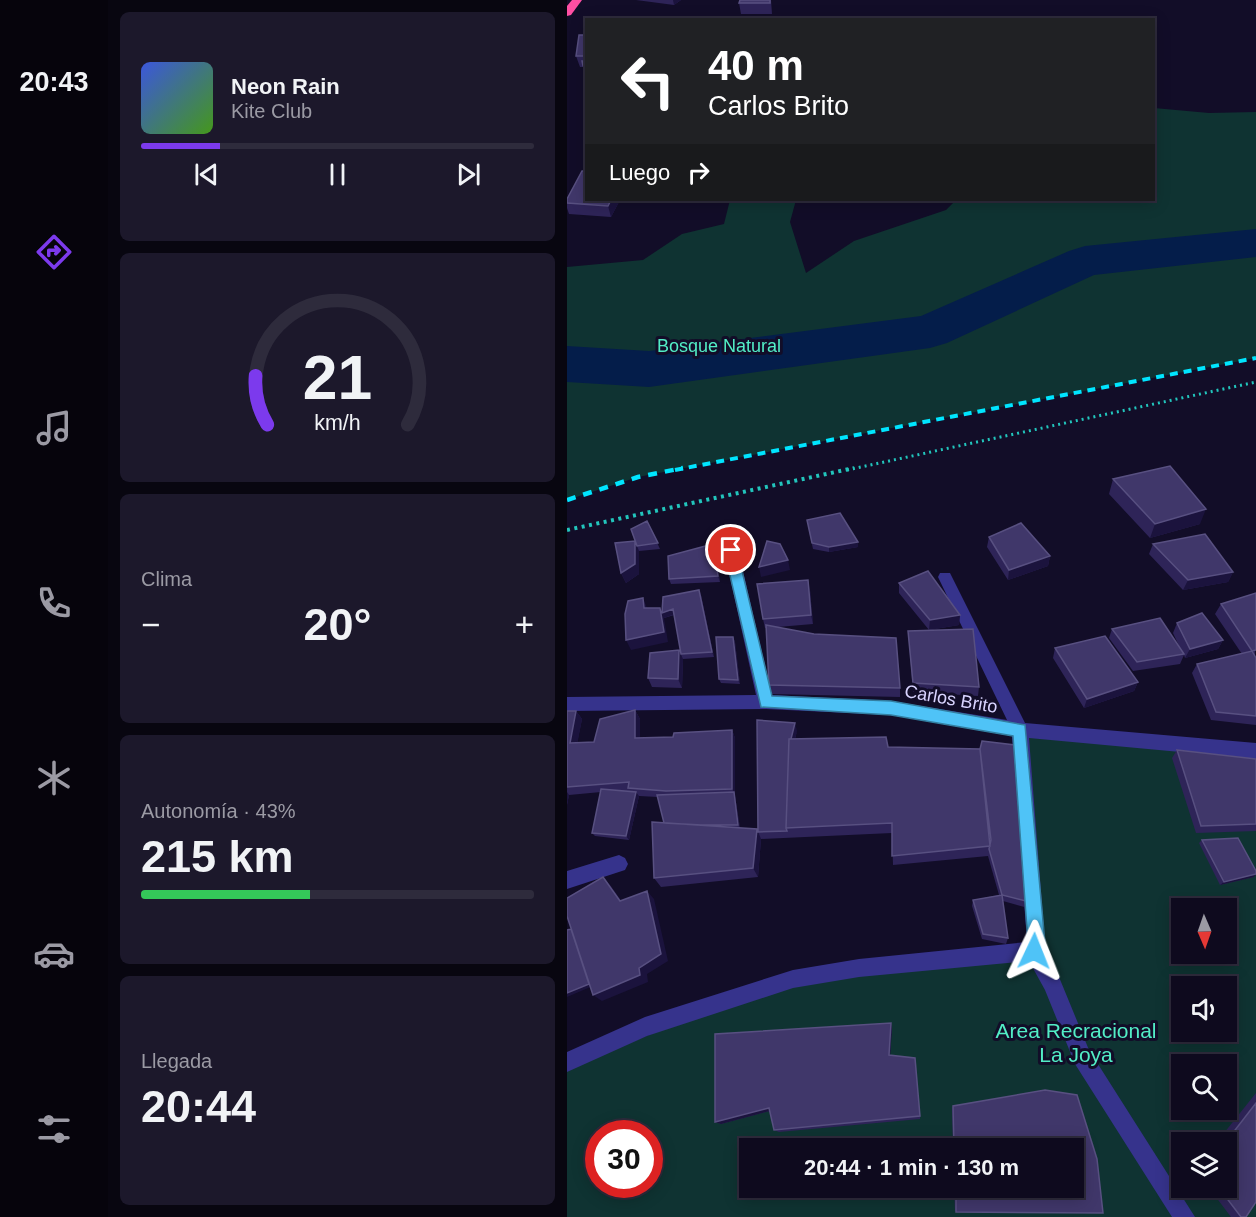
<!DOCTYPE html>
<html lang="es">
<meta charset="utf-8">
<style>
body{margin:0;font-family:Arial,sans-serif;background:#1c182b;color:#f1f3f6;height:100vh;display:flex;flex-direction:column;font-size:22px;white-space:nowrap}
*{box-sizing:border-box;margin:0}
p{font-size:20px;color:#9b9aa4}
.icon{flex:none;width:33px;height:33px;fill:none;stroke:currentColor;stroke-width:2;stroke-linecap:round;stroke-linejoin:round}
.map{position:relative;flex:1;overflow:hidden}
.sheet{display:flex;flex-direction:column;gap:12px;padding:12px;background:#080610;width:459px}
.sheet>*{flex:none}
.hud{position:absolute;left:18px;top:18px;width:570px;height:183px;border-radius:0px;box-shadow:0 3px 15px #0003,0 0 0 2px #2e2b3c;background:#202124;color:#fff;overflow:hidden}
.needle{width:39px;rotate:178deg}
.buttons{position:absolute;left:604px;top:898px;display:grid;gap:12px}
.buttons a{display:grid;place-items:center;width:66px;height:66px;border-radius:0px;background:#0e0a1e;box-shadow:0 3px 15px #0003,0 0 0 2px #2e2b3c;font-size:30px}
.speed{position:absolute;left:18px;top:1120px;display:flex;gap:12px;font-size:30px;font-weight:700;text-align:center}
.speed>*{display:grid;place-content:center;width:78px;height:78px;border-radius:50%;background:#0e0a1e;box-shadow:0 3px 15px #0003,0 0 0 2px #2e2b3c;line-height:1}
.speed .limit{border:9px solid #d22;background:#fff;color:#111}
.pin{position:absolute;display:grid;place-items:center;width:51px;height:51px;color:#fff;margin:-26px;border:3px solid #fff;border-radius:50%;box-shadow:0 2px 6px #0007}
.me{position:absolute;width:66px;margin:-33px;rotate:2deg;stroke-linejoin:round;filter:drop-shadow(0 0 4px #0008)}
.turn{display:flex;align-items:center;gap:21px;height:126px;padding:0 24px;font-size:27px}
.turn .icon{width:78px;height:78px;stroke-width:2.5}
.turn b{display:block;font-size:42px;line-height:51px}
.then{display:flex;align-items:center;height:57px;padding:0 24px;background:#0003;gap:12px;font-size:22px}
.big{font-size:45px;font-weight:600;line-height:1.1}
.sheet .tile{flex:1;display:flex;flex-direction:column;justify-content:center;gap:9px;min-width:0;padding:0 21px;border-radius:9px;background:#1c182b}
.sheet .dial{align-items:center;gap:0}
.dial svg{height:156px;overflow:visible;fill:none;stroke:#2e2b3c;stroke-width:7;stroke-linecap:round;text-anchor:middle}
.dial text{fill:#f1f3f6;stroke:none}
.song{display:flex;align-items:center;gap:18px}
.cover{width:72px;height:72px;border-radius:9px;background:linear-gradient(135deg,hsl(230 70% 55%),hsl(100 70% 35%))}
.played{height:6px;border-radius:3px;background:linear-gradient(90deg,#7c3aed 20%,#2e2b3c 20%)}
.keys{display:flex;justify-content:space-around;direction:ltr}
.heat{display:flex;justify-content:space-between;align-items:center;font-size:33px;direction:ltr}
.charge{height:9px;border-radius:4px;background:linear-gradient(90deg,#34c759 43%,#2e2b3c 0)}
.trip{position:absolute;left:172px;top:1138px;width:345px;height:60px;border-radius:0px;background:#0e0a1e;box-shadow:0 3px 15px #0003,0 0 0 2px #2e2b3c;font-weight:600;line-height:60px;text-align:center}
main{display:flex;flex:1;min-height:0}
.tabs{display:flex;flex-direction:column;width:108px;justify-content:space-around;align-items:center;background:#06040c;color:#9b9aa4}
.tabs .icon{width:42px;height:42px}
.tabs .selected{color:#7c3aed}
.tabs b{font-size:27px;color:#f1f3f6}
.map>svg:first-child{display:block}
.green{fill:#0f3332;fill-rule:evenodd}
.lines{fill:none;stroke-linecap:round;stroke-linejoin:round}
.river{fill:#041d4a;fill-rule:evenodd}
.path-far1{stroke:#22c5bc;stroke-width:3;stroke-dasharray:2 4;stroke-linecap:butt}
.path{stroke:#22c5bc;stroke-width:4;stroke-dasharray:3 4.5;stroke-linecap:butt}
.minor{fill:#36338c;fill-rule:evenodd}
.highway{fill:#ff4fa3;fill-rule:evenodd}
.rail-far1{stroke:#00e5ff;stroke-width:4;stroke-dasharray:8 6;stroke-linecap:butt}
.rail{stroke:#00e5ff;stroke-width:4.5;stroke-dasharray:9 8;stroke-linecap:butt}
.wall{fill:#2e2458}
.shaded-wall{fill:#1b133d}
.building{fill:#40376a;stroke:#585081;stroke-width:1.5}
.route{fill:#4fc3f7;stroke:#337fa1;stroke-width:1.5}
.labels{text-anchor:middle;stroke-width:6;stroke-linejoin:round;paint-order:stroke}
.park-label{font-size:18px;fill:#52edc6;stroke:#120d28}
.street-label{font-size:18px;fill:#d9d4ff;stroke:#120d28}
.near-park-label{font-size:21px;fill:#52edc6;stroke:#120d28}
</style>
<main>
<nav class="tabs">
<b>20:43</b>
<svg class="icon selected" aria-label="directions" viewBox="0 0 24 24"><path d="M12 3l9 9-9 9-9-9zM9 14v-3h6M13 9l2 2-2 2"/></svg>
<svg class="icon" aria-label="music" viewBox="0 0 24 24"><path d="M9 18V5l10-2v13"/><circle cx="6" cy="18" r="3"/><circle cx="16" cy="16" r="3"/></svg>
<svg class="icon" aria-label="phone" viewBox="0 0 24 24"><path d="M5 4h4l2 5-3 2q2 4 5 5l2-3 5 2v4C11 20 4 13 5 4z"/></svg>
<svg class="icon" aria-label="climate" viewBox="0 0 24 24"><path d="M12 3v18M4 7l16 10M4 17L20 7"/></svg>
<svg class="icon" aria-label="car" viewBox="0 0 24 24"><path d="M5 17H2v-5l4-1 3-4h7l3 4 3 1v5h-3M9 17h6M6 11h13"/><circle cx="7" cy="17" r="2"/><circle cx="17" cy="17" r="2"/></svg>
<svg class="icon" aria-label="filters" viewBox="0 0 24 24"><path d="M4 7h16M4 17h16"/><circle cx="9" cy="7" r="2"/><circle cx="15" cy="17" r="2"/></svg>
</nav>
<section class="sheet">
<div class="tile">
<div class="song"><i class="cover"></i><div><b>Neon Rain</b><p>Kite Club</p></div></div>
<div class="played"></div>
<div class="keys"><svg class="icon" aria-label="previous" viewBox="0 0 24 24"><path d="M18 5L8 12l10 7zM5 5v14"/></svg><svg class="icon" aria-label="pause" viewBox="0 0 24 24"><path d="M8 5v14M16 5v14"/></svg><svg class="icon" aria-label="next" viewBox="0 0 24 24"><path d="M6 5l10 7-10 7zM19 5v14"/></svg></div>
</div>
<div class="tile dial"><svg viewBox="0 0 100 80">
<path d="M14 69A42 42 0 1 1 86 69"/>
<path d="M14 69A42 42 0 0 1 8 44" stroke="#7c3aed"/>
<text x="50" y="56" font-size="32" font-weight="700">21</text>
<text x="50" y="72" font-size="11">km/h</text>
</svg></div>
<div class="tile"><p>Clima</p>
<div class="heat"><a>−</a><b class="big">20°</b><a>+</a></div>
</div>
<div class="tile"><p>Autonomía · 43%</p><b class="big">215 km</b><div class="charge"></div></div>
<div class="tile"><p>Llegada</p><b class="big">20:44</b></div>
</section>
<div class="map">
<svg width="689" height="1217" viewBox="0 0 689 1217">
<rect width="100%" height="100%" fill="#120d28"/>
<path class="green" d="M 587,108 L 642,113 L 689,112 L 689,358 L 71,477 L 0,500 L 0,267 L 76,260 L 115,234 L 157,224 L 163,200 L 229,200 L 223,222 L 239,273 L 287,241 L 379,210 L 389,200 L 586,200 Z
M 455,725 L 689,754 L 689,1217 L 0,1217 L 0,1069 L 229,974 L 469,945 ZM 615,909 L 660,909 L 660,954 L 615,954 ZM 615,987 L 660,987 L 660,1032 L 615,1032 ZM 615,1065 L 660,1065 L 660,1110 L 615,1110 ZM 32,1134 L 82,1134 L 82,1185 L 32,1185 ZM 615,1143 L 660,1143 L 660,1188 L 615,1188 ZM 183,1149 L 507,1149 L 507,1188 L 183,1188 Z"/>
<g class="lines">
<path class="river" d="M 689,229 L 689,257 L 527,275 L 380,343 L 363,348 L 82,387 L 0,382 L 0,346 L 82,351 L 354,316 L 502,251 L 518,246 Z"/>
<path class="path-far1" d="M 280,470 L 689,382"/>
<path class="path" d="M 0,530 L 287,468"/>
<path class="minor" d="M 164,544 L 169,546 L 171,550 L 205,695 L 324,701 L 440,720 L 371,577 L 373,573 L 383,573 L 458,723 L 689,743 L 689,759 L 462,738 L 478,943 L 477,950 L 492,977 L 522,1050 L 628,1217 L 605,1217 L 508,1064 L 478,990 L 462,961 L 292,977 L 226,988 L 80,1036 L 0,1072 L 0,1052 L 78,1017 L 226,970 L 292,959 L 460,942 L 445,736 L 324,715 L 199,709 L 0,711 L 0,697 L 189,695 L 157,550 L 159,546 Z
M 52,855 L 58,858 L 61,864 L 58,870 L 0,889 L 0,871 Z"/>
<path class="highway" d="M 5,0 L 15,0 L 4,15 L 0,16 L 0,6 Z"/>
<path class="rail-far1" d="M 108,470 L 689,358"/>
<path class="rail" d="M 0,500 L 71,477 L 116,468"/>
</g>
<path class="wall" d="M 69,0 L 114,0 L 107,5 Z
M 204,0 L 205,14 L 174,14 L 172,3 Z
M 20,35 L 20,78 L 16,67 L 13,67 L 9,56 Z
M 0,199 L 20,200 L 53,200 L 44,217 L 2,214 L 0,208 Z
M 546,479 L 633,524 L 583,538 L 542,494 Z
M 80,521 L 93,549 L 72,551 L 72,574 L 59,583 L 54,573 L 68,541 Z
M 241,526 L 291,547 L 262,552 L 246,549 Z
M 422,537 L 483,556 L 481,566 L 441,580 L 420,547 Z
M 586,544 L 666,572 L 661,582 L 616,590 L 582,554 Z
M 148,549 L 153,582 L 104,584 L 102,579 Z
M 332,583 L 393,615 L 392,625 L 362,630 L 332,593 Z
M 243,590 L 246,624 L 211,627 L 333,688 L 333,697 L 204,694 L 202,685 L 199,628 L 198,628 L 196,619 Z
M 689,593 L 688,657 L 689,658 L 689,725 L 644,720 L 625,673 L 630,664 L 675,654 L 648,614 L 654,604 Z
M 134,595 L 147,657 L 116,659 L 115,688 L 85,687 L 81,678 L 112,650 L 114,654 L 107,615 L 97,618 L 95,613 Z
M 610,623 L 656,640 L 651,649 L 618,658 L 617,655 L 613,664 L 566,671 L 542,638 L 545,629 L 613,648 L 606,633 Z
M 341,631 L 412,687 L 411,696 L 346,692 Z
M 166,637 L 168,642 L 173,684 L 154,683 L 152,679 Z
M 488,648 L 571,682 L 567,691 L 517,708 L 486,658 Z
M 68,710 L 73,719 L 73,738 L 106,737 L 165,730 L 168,738 L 168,796 L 173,828 L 191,832 L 230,731 L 228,739 L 321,747 L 413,749 L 463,902 L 461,908 L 436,901 L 441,938 L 439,944 L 415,939 L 405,906 L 406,900 L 432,895 L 421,856 L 326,865 L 325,833 L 194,839 L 191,877 L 94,887 L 87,878 L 97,823 L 91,797 L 72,796 L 62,840 L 28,836 L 25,833 L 34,792 L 2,795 L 0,805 L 0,711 L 9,711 L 15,719 L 10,743 L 27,742 Z
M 610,750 L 689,759 L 689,831 L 629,833 L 605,758 Z
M 635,840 L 687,877 L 653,885 L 632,843 Z
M 325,1028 L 323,1055 L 353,1116 L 353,1119 L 212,1132 L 207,1130 L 203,1111 L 154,1124 L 148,1122 Z
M 478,1090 L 510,1095 L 530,1159 L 536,1213 L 388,1211 L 387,1188 L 507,1188 L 507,1149 L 386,1149 L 385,1109 L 386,1106 Z
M 689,1093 L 689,1202 L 679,1217 L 664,1217 L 642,1188 L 660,1188 L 660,1143 L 649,1143 Z"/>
<path class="shaded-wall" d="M 106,0 L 114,0 L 107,5 Z
M 44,200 L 53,200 L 44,217 L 41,206 Z
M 639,509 L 633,524 L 583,538 L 588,524 Z
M 68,541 L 72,551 L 72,574 L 59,583 L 54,573 Z
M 291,542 L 291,547 L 262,552 L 262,547 Z
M 146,544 L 148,549 L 153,582 L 151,576 Z
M 483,556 L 481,566 L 441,580 L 442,570 Z
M 221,560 L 223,570 L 194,577 L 192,567 Z
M 666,572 L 661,582 L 616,590 L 621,580 Z
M 241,580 L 243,590 L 246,624 L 244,615 Z
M 132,590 L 134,595 L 147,657 L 145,652 Z
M 76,598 L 80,608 L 82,618 L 77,608 Z
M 93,608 L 97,618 L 101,642 L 64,650 L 59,640 Z
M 106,609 L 108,614 L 97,618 L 95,613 Z
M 393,615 L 392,625 L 362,630 L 363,620 Z
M 166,637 L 168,642 L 173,684 L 171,680 Z
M 656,640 L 651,649 L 618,658 L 623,649 Z
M 112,650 L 116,659 L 115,688 L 111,679 Z
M 571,682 L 567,691 L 517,708 L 520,699 Z
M 68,710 L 73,719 L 73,746 L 68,738 Z
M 9,711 L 15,719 L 9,751 L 3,743 Z
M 228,723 L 230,731 L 225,750 L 223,742 Z
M 165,730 L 168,738 L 168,796 L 173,828 L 171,825 L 167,792 L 165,789 Z
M 0,792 L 2,795 L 0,805 Z
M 69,792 L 72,796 L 62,840 L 59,836 Z
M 190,829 L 194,839 L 191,877 L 186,868 Z
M 689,874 L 687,877 L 653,885 L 657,882 Z
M 36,877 L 44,886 L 61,910 L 53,901 Z
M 80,891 L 87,899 L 101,961 L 80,974 L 81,982 L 35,1001 L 26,995 L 72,968 Z
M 24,983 L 28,985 L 0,997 L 0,993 Z
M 324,1023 L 325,1028 L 323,1059 L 322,1055 Z
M 202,1108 L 206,1110 L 154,1124 L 148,1122 Z"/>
<path class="building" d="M 173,0 L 203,0 L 203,3 L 172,3 Z
M 12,35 L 20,35 L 20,56 L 9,56 Z
M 15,61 L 20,61 L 20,67 L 16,66 Z
M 15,171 L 20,171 L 20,200 L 44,200 L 41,206 L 0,203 L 0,199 Z
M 603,466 L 639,509 L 588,524 L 546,479 Z
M 273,513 L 291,542 L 262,547 L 245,543 L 240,520 Z
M 80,521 L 91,543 L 70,546 L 64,529 Z
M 454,523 L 483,556 L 442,570 L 422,537 Z
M 638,534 L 666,572 L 621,580 L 586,544 Z
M 68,541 L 68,564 L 54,573 L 48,543 Z
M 200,541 L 213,544 L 221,560 L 192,567 Z
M 146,544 L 151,576 L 102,579 L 101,556 Z
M 361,571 L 393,615 L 363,620 L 332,583 Z
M 241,580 L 244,615 L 196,619 L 190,584 Z
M 132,590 L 145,652 L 114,654 L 106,609 L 95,613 L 96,597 Z
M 689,593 L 689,650 L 685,651 L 654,604 Z
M 76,598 L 77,608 L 93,608 L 97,632 L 59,640 L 58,614 L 61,601 Z
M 635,613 L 656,640 L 623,649 L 610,623 Z
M 593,618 L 617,654 L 570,662 L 545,629 Z
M 199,625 L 247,634 L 329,638 L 333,688 L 202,685 Z
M 406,629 L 412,687 L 346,683 L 341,631 Z
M 538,636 L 571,682 L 520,699 L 488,648 Z
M 149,637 L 166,637 L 171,680 L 152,679 Z
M 112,650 L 111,679 L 81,678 L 83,653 Z
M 685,651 L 689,658 L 689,716 L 649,712 L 630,664 Z
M 68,710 L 68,738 L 106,737 L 107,733 L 165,730 L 165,789 L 99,791 L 61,788 L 62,782 L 0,787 L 0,711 L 9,711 L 3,743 L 27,742 L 33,719 Z
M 190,720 L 228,723 L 224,739 L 222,739 L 219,828 L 220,831 L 191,832 Z
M 319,737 L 321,747 L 413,749 L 423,846 L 325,856 L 325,823 L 219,828 L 222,739 Z
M 415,741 L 448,745 L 459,841 L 463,902 L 435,895 L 422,849 L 424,840 L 413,749 Z
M 610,750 L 689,759 L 689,824 L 634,826 Z
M 34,789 L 69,792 L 59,836 L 25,833 Z
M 167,792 L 171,825 L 135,825 L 97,823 L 90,795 Z
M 85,822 L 190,829 L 186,868 L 87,878 Z
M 671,838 L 689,871 L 689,874 L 657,882 L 635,840 Z
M 36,877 L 53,901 L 80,891 L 94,954 L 72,968 L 73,975 L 26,995 L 0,916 L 0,898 Z
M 435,895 L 441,938 L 416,934 L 406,900 Z
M 4,929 L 22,984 L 0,993 L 0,930 Z
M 324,1023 L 322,1055 L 348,1058 L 353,1116 L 207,1130 L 202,1108 L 148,1122 L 148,1034 Z
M 478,1090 L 510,1095 L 530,1159 L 536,1213 L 389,1212 L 389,1188 L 507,1188 L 507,1149 L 387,1149 L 386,1106 Z
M 689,1103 L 689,1202 L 679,1217 L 674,1217 L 652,1188 L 660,1188 L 660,1143 L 658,1143 Z"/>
<path class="route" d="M 164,545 L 170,550 L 205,696 L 324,701 L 458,725 L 478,943 L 473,957 L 467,959 L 461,957 L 458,951 L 461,943 L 446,736 L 324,715 L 194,707 L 157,550 Z"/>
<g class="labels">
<g class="park-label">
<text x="152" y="352">Bosque Natural</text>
</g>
<g class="street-label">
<text transform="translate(384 699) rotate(10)" y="6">Carlos Brito</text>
</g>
<g class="near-park-label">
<text x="509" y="1038">Area Recracional<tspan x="509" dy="24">La Joya</tspan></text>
</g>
</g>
</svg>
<div class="buttons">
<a><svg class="needle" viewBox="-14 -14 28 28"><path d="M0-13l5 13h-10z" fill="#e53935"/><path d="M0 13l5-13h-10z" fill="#9b9aa4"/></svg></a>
<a><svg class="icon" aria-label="sound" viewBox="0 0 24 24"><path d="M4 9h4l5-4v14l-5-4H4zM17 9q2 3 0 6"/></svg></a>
<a><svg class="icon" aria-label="search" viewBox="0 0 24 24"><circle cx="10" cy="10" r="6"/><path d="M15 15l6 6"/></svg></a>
<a><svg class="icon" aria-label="layers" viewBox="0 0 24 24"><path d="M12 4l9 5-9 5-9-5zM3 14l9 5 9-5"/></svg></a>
</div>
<div class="speed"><div class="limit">30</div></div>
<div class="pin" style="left:164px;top:550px;background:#d93025"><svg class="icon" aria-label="arrive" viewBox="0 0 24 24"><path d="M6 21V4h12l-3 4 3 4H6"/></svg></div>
<svg class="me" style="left:467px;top:951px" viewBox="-20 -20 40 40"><path d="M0-17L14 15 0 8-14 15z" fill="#4fc3f7" stroke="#fff" stroke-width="4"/></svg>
<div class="trip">20:44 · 1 min · 130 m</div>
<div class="hud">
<div class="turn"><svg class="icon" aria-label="left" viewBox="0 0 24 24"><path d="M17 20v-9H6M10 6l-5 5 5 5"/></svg><div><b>40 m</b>Carlos Brito</div></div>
<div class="then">Luego<svg class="icon" aria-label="right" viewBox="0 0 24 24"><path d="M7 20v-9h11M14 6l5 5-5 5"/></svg></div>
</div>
</div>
</main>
